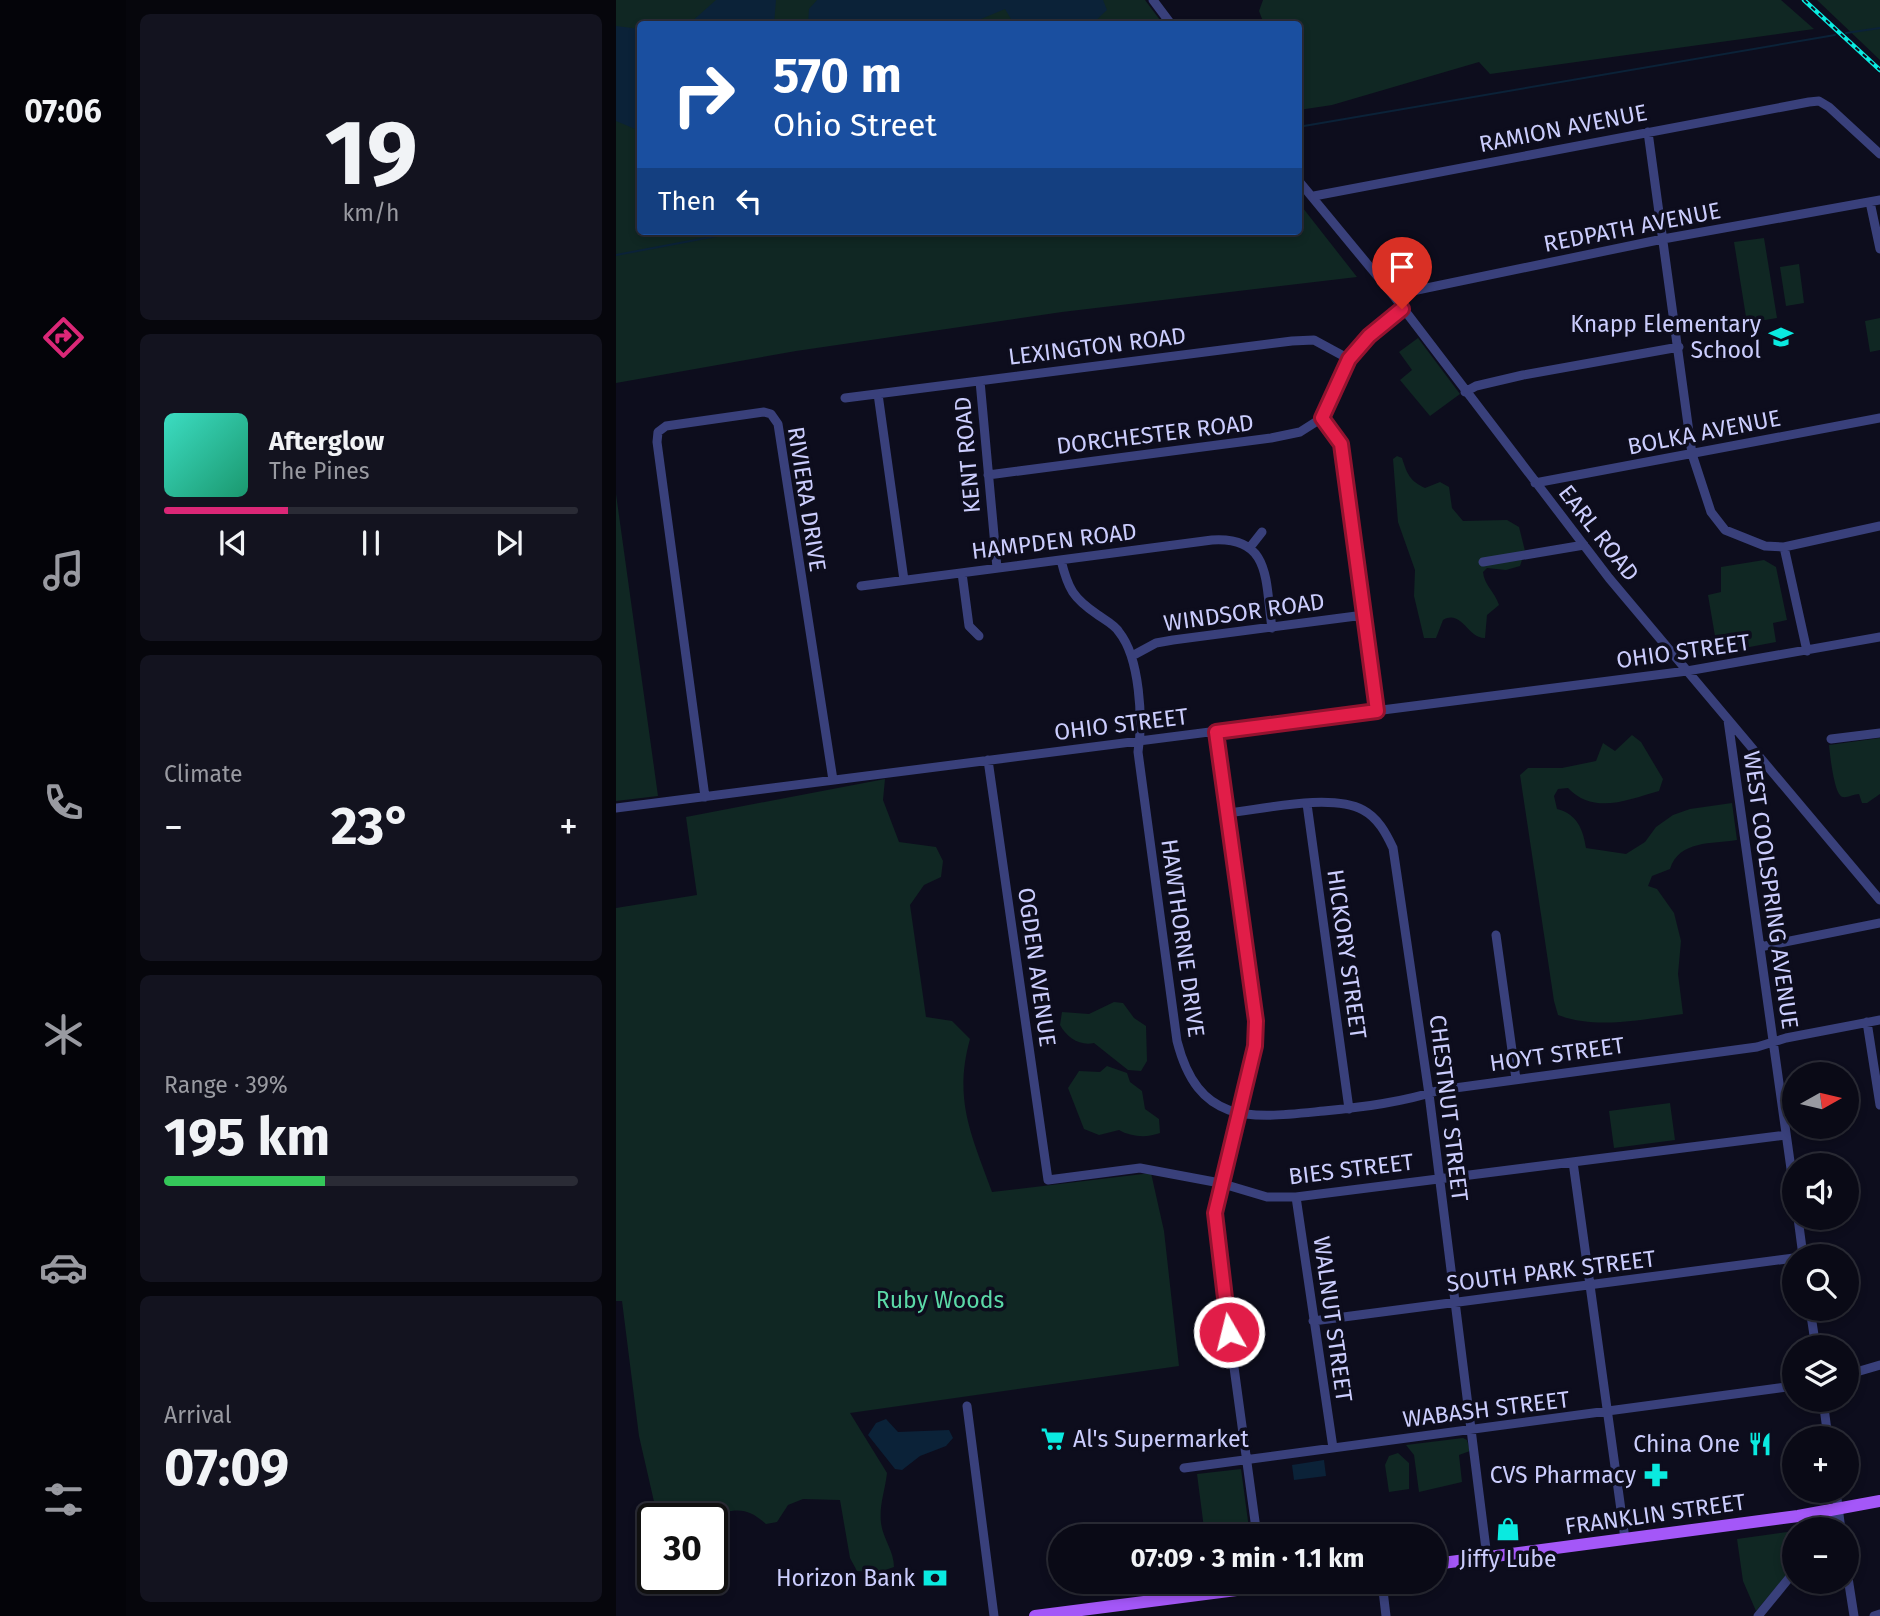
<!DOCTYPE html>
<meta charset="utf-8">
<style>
body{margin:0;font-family:"Fira Sans",sans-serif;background:#13131f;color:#f1f3f6;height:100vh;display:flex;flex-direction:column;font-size:26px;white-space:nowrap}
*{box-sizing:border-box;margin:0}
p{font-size:23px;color:#999aa1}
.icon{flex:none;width:38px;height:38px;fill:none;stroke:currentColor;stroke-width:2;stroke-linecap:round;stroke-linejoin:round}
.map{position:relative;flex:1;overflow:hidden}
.side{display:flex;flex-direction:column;gap:14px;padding:14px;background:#06060c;width:490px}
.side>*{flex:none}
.hud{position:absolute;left:21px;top:21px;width:665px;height:214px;border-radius:7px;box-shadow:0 4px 10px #0003,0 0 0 2px #2a2b35;background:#1a4fa0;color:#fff;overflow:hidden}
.needle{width:46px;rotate:82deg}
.buttons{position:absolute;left:1166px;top:1062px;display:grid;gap:14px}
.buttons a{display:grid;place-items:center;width:77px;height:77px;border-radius:50%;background:#0a0a16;box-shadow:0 4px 10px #0003,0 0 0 2px #2a2b35;font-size:35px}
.speed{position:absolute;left:21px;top:1503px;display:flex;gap:14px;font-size:35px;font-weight:700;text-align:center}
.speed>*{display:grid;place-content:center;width:91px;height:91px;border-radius:50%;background:#0a0a16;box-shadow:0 4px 10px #0003,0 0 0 2px #2a2b35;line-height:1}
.speed .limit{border:4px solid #111;border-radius:10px;background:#fff;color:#111}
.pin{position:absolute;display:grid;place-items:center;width:60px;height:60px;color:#fff;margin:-72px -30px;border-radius:50% 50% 50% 0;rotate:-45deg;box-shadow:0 0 7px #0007}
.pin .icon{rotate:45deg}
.me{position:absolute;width:77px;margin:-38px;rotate:352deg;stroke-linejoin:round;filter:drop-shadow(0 0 5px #0008)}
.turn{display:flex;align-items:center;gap:24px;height:147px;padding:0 21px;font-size:32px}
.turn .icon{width:91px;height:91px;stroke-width:2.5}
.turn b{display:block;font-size:49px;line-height:60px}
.then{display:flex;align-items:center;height:66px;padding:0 21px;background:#0003;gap:14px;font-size:26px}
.big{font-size:52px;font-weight:700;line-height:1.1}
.side .tile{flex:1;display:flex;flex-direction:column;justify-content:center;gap:10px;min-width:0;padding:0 24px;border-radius:10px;background:#13131f}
.side .dial{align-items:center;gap:0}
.dial b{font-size:91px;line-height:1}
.song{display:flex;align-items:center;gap:21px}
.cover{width:84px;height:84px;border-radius:10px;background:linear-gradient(135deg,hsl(170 70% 55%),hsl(160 70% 35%))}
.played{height:7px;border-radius:4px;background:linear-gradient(90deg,#db2777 30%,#2a2b35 30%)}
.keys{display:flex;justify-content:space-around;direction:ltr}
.heat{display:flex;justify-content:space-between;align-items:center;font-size:38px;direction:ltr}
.charge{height:10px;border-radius:5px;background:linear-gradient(90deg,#34c759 39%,#2a2b35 0)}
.trip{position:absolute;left:432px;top:1524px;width:399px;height:70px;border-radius:35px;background:#0a0a16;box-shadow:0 4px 10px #0003,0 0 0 2px #2a2b35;font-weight:700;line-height:70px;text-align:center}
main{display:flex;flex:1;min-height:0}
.tab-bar{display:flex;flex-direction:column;width:126px;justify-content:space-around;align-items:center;background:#040409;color:#999aa1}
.tab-bar .icon{width:49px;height:49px}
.tab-bar .active{color:#db2777}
.tab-bar b{font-size:32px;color:#f1f3f6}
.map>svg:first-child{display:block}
.green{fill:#102723}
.water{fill:#0b2238}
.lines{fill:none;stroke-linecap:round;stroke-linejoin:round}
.stream{stroke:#0b2238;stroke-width:2}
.minor{stroke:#39407b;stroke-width:9}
.major{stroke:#a457f8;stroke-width:12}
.rail-casing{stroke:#0aeae0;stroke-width:4.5}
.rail{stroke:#0d0d1d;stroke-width:2;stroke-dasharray:5;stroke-linecap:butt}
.route-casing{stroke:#92132f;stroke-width:18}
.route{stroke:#e11d48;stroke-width:12}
.labels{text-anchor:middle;stroke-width:7;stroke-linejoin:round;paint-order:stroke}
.street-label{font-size:23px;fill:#cbcdfd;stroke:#0d0d1d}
.poi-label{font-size:23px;fill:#cbcdfd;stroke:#0d0d1d;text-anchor:end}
.park-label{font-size:23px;fill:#5bd9a7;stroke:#0d0d1d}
</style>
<main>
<nav class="tab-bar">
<b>07:06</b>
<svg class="icon active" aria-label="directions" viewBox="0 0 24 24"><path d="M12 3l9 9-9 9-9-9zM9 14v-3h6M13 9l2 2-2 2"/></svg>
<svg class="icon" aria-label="music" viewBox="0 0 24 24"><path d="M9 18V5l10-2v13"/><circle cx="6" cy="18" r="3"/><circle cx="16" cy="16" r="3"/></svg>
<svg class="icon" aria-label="phone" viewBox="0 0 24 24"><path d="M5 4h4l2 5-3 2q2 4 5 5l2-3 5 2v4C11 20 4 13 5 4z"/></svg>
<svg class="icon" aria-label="climate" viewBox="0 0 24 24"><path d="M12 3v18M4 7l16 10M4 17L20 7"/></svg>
<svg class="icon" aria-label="car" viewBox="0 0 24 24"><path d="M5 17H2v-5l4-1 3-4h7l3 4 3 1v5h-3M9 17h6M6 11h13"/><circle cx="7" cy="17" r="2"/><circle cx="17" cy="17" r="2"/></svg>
<svg class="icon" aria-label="filters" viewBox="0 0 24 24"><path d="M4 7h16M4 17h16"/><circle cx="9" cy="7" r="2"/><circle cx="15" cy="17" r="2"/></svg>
</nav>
<section class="side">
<div class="tile dial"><b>19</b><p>km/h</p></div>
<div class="tile">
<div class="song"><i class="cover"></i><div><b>Afterglow</b><p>The Pines</p></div></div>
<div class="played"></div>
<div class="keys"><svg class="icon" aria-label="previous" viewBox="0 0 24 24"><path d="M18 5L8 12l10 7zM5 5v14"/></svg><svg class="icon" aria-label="pause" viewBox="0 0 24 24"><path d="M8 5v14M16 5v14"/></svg><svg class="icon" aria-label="next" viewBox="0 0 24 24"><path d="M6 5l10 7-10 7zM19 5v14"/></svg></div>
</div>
<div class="tile"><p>Climate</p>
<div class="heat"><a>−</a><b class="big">23°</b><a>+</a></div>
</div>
<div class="tile"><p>Range · 39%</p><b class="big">195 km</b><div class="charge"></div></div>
<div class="tile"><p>Arrival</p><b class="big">07:09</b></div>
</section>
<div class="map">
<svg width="1264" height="1616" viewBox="0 0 1264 1616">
<rect width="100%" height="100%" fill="#0d0d1d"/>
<path class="green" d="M 0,0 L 529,0 L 547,24 L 24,24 L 24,231 L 682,231 L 683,203 L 741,277 L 446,312 L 180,351 L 0,383 Z
M 647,0 L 1165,0 L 1198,29 L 874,74 L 863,62 L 716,105 L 683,110 L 682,24 L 648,24 L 643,11 Z
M 1201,0 L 1264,0 L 1264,60 Z
M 1148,238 L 1161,318 L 1131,323 L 1118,242 Z
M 1183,264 L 1188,303 L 1170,306 L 1164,267 Z
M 1264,318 L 1264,350 L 1254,352 L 1249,321 Z
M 802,338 L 844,394 L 814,416 L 784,380 L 796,370 L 783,352 Z
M 781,456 L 786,458 C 791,474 794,481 809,488 L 824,482 L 833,487 L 836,508 L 847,521 L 891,520 L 903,527 L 909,551 L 904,566 L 890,570 L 871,568 L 867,572 C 868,585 879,592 883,605 L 871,615 L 869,638 C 852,639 846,609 827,620 L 820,638 L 808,638 L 798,596 L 799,570 L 782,522 L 777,459 Z
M 0,494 L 42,796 L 0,801 Z
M 1148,560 L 1160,567 L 1171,620 L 1157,623 L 1160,642 L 1086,656 L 1078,653 L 1072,642 L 1099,636 L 1092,595 L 1105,592 L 1105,567 Z
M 1016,735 L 1025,742 L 1047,779 L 1043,791 C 1011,800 978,815 952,788 L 942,789 L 938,796 L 941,809 C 961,814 967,829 970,848 L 1010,854 L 1029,842 L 1040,827 L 1057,815 L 1074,809 L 1116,803 L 1121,840 C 1096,844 1063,840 1054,869 L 1036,876 L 1032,886 L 1041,889 L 1058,913 L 1065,941 L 1062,974 L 1067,1014 C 1027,1019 981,1030 942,1015 L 938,1001 L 904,775 L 912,768 L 946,768 L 980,761 L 987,743 L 999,751 Z
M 1264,738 L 1264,794 L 1251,803 L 1246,803 L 1243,794 C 1238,794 1231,798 1227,797 C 1218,796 1214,754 1213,745 Z
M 269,779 L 267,800 L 283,842 L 320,847 L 327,861 L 325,877 L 308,885 L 294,905 L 310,1017 L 336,1021 L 354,1039 C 337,1100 356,1136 376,1192 L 535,1173 L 548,1231 L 563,1366 L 234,1413 L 271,1473 C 269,1491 263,1505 265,1523 C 267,1539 278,1551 278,1567 L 263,1572 L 241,1571 L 234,1558 L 224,1500 L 187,1499 L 172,1505 L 161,1522 L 150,1524 C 136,1512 128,1508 109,1512 L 103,1529 L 103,1545 L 96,1552 L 96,1519 L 42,1519 L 23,1436 L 6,1301 L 0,1301 L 0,908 L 81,895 L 70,817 Z
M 498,1002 L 507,1003 L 518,1018 L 530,1026 L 531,1061 L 525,1071 L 512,1070 L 478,1043 C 464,1046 451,1038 444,1025 L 446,1012 L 473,1014 Z
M 491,1066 L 511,1073 L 514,1082 L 526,1091 L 529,1109 L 543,1119 L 544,1133 C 531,1138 515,1137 503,1130 L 483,1135 L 468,1129 L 452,1088 L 463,1071 L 484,1072 Z
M 1054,1103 L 1059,1140 L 998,1148 L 993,1111 Z
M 847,1438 L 851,1440 L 854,1451 L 843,1455 L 846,1482 L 803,1492 L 798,1455 L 790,1445 Z
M 782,1453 L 793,1463 L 793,1489 L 773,1492 L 769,1465 L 773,1456 Z
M 625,1469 L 634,1536 L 589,1536 L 581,1474 Z
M 1178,1531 L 1178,1566 L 1140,1611 L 1127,1581 L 1121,1539 Z"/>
<path class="water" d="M 100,0 L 160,0 L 158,24 L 73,24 Z
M 201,0 L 487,0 L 491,10 L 476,24 L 398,24 L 389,9 L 353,24 L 314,21 L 305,24 L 192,24 L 193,9 Z
M 0,26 L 24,29 L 24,131 L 0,121 Z
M 270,1419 L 282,1432 L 333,1430 L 337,1438 L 330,1446 L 304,1456 L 286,1470 L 279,1469 L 252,1435 L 260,1423 Z
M 708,1460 L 710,1476 L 678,1480 L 676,1465 Z"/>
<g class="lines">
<path class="stream" d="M 1230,33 L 1264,28
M 682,127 L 1219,35
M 0,255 L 127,231"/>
<path class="minor" d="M 537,0 L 555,24
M 1032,132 L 1076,454 L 1095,512 L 1109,530 L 1149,546 L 1168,547 L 1264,526
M 682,180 L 777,295 L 993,578 L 1264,900
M 698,196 L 1193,102 L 1203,101 L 1213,107 L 1264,154
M 1254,202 L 1264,249
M 777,295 L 1047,239 L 1264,200
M 364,381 L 381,568
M 849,392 L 860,386 L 907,375 L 1063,347
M 262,394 L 288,580
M 229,398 L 676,341 L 698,340 L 733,359
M 372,475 L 655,438 L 684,432 L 706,418
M 919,483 L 1264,418
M 635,546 L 646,532
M 1168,547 L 1191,651
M 445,560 C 452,589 457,598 482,615 C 489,620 499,625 503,632 C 524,658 527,720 522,752 L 561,1041 C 583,1127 636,1118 708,1111 C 748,1107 787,1102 824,1090 L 1141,1047 L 1170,1038 L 1264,1020
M 867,562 L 968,545
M 346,573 L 353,626 L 363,636
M 245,586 L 596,540 C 656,536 649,582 656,628
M 516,656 L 540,643 L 557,640 L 748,615
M 761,711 L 725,444 L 706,418 L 733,359 L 753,336 L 786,309
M 1112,720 L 1178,1190
M 600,732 L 640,1021 C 637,1091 597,1158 599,1228 L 641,1536
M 1215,739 L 1264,733
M 372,760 L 432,1180 L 524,1168 L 604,1183 L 651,1197 L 680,1197 L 1170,1135
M 89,797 L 41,442 L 42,432 L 50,426 L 148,412 L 155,414 L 162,424 L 217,780
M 691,804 L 733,1109
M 0,808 L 1071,671 L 1264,637
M 612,813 C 648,809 715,793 747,810 C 762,818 770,833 777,848 L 813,1094 L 871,1557
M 880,935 L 900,1079
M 1144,947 L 1264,923
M 1251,1022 L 1264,1105
M 957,1162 L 1009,1539
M 680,1197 L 717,1448
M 1182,1218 L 1187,1256
M 1194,1309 L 1200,1348
M 697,1321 L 1178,1258
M 1230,1375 L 1264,1365
M 1207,1400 L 1212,1438
M 351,1406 L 378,1616
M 568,1468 L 1178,1386
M 1220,1491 L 1225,1530
M 1210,1530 L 1222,1511
M 1230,1565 L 1238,1616
M 766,1582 L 770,1616
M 1142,1616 L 1178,1572
M 1258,1616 L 1264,1614"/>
<path class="major" d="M 819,1564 L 1182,1516 L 1264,1501
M 419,1616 L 683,1582"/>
<g class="rail-casing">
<path id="rail" d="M 1188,0 L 1264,70"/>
</g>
<use href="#rail" class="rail"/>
</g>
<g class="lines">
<g class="route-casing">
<path id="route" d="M 613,1332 L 599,1213 L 639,1046 L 640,1021 L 600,732 L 761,711 L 725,444 L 706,418 L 733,359 L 753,336 L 786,309"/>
</g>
<use href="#route" class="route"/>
</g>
<defs>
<g id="school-bare" transform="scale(1.89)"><path d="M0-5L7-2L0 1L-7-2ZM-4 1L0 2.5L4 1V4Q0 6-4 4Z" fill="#0aeae0" stroke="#0d0d1d" stroke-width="2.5" paint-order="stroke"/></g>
<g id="supermarket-bare" transform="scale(1.89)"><path d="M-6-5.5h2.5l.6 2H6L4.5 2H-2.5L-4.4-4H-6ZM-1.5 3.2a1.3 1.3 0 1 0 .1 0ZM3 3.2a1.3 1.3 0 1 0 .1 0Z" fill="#0aeae0" stroke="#0d0d1d" stroke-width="2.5" paint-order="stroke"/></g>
<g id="restaurant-bare" transform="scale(1.89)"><path d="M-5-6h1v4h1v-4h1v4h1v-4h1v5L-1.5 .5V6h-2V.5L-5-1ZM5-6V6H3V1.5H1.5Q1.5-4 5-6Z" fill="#0aeae0" stroke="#0d0d1d" stroke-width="2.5" paint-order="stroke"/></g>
<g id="pharmacy-bare" transform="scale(1.89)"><path d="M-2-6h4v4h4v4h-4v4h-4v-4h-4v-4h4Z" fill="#0aeae0" stroke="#0d0d1d" stroke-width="2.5" paint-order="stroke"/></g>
<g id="shop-bare" transform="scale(1.89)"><path d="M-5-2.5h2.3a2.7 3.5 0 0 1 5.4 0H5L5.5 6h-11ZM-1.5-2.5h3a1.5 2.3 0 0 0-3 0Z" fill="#0aeae0" stroke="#0d0d1d" stroke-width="2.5" paint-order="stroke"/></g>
<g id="bank-bare" transform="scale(1.89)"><path d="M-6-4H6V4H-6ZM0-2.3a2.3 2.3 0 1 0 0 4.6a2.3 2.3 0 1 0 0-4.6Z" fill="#0aeae0" stroke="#0d0d1d" stroke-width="2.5" paint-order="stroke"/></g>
</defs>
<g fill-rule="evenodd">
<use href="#school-bare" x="1165" y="337"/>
<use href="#supermarket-bare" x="437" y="1439"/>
<use href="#restaurant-bare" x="1144" y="1444"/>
<use href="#pharmacy-bare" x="1040" y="1475"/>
<use href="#shop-bare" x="892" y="1529"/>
<use href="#bank-bare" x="319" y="1578"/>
</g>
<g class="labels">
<g class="street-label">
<text transform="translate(947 128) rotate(-11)" y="8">RAMION AVENUE</text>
<text transform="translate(1016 227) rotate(-11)" y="8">REDPATH AVENUE</text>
<text transform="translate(481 346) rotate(-7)" y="8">LEXINGTON ROAD</text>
<text transform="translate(1088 432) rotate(-11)" y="8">BOLKA AVENUE</text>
<text transform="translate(539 434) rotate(-7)" y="8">DORCHESTER ROAD</text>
<text transform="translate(351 455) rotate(-95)" y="8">KENT ROAD</text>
<text transform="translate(191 499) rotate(81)" y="8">RIVIERA DRIVE</text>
<text transform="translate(983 533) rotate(52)" y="8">EARL ROAD</text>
<text transform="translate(438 541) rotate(-7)" y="8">HAMPDEN ROAD</text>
<text transform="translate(628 612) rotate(-8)" y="8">WINDSOR ROAD</text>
<text transform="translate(1067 651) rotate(-8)" y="8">OHIO STREET</text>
<text transform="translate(505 724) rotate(-7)" y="8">OHIO STREET</text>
<text transform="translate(1155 890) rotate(82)" y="8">WEST COOLSPRING AVENUE</text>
<text transform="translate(567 938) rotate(82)" y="8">HAWTHORNE DRIVE</text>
<text transform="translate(731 954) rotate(82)" y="8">HICKORY STREET</text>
<text transform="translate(421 967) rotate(82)" y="8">OGDEN AVENUE</text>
<text transform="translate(941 1054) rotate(-8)" y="8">HOYT STREET</text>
<text transform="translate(833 1108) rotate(83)" y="8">CHESTNUT STREET</text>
<text transform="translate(735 1169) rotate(-7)" y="8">BIES STREET</text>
<text transform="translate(935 1271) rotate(-7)" y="8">SOUTH PARK STREET</text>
<text transform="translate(717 1319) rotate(82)" y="8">WALNUT STREET</text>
<text transform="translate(870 1409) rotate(-7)" y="8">WABASH STREET</text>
<text transform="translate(1039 1514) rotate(-8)" y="8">FRANKLIN STREET</text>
</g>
<g class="poi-label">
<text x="1145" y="332">Knapp Elementary<tspan x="1145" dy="26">School</tspan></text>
<text x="457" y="1447" text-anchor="start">Al's Supermarket</text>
<text x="1124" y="1452">China One</text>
<text x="1020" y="1483">CVS Pharmacy</text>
<text x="892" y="1567" text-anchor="middle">Jiffy Lube</text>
<text x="299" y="1586">Horizon Bank</text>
</g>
<g class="park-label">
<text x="324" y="1308">Ruby Woods</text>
</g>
</g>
</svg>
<div class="buttons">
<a><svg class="needle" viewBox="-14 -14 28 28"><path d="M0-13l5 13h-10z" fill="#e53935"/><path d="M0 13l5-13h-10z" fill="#999aa1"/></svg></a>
<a><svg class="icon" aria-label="sound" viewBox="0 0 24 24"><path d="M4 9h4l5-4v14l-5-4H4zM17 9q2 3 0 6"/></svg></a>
<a><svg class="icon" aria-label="search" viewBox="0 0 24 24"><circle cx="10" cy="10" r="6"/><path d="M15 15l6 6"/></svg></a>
<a><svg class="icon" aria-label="layers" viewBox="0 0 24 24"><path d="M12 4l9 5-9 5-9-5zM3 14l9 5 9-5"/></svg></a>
<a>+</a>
<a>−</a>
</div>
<div class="speed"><div class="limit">30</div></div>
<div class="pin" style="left:786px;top:309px;background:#d93025"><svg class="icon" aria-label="arrive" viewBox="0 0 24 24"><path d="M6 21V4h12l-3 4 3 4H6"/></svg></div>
<svg class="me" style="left:613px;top:1332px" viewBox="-20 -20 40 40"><circle r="17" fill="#e11d48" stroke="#fff" stroke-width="3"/><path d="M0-11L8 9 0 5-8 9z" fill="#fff"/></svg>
<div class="trip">07:09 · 3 min · 1.1 km</div>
<div class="hud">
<div class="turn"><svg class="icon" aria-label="right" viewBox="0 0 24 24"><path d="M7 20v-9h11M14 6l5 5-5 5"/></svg><div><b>570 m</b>Ohio Street</div></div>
<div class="then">Then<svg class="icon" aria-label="left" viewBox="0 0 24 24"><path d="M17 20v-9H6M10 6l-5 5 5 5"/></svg></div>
</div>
</div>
</main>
